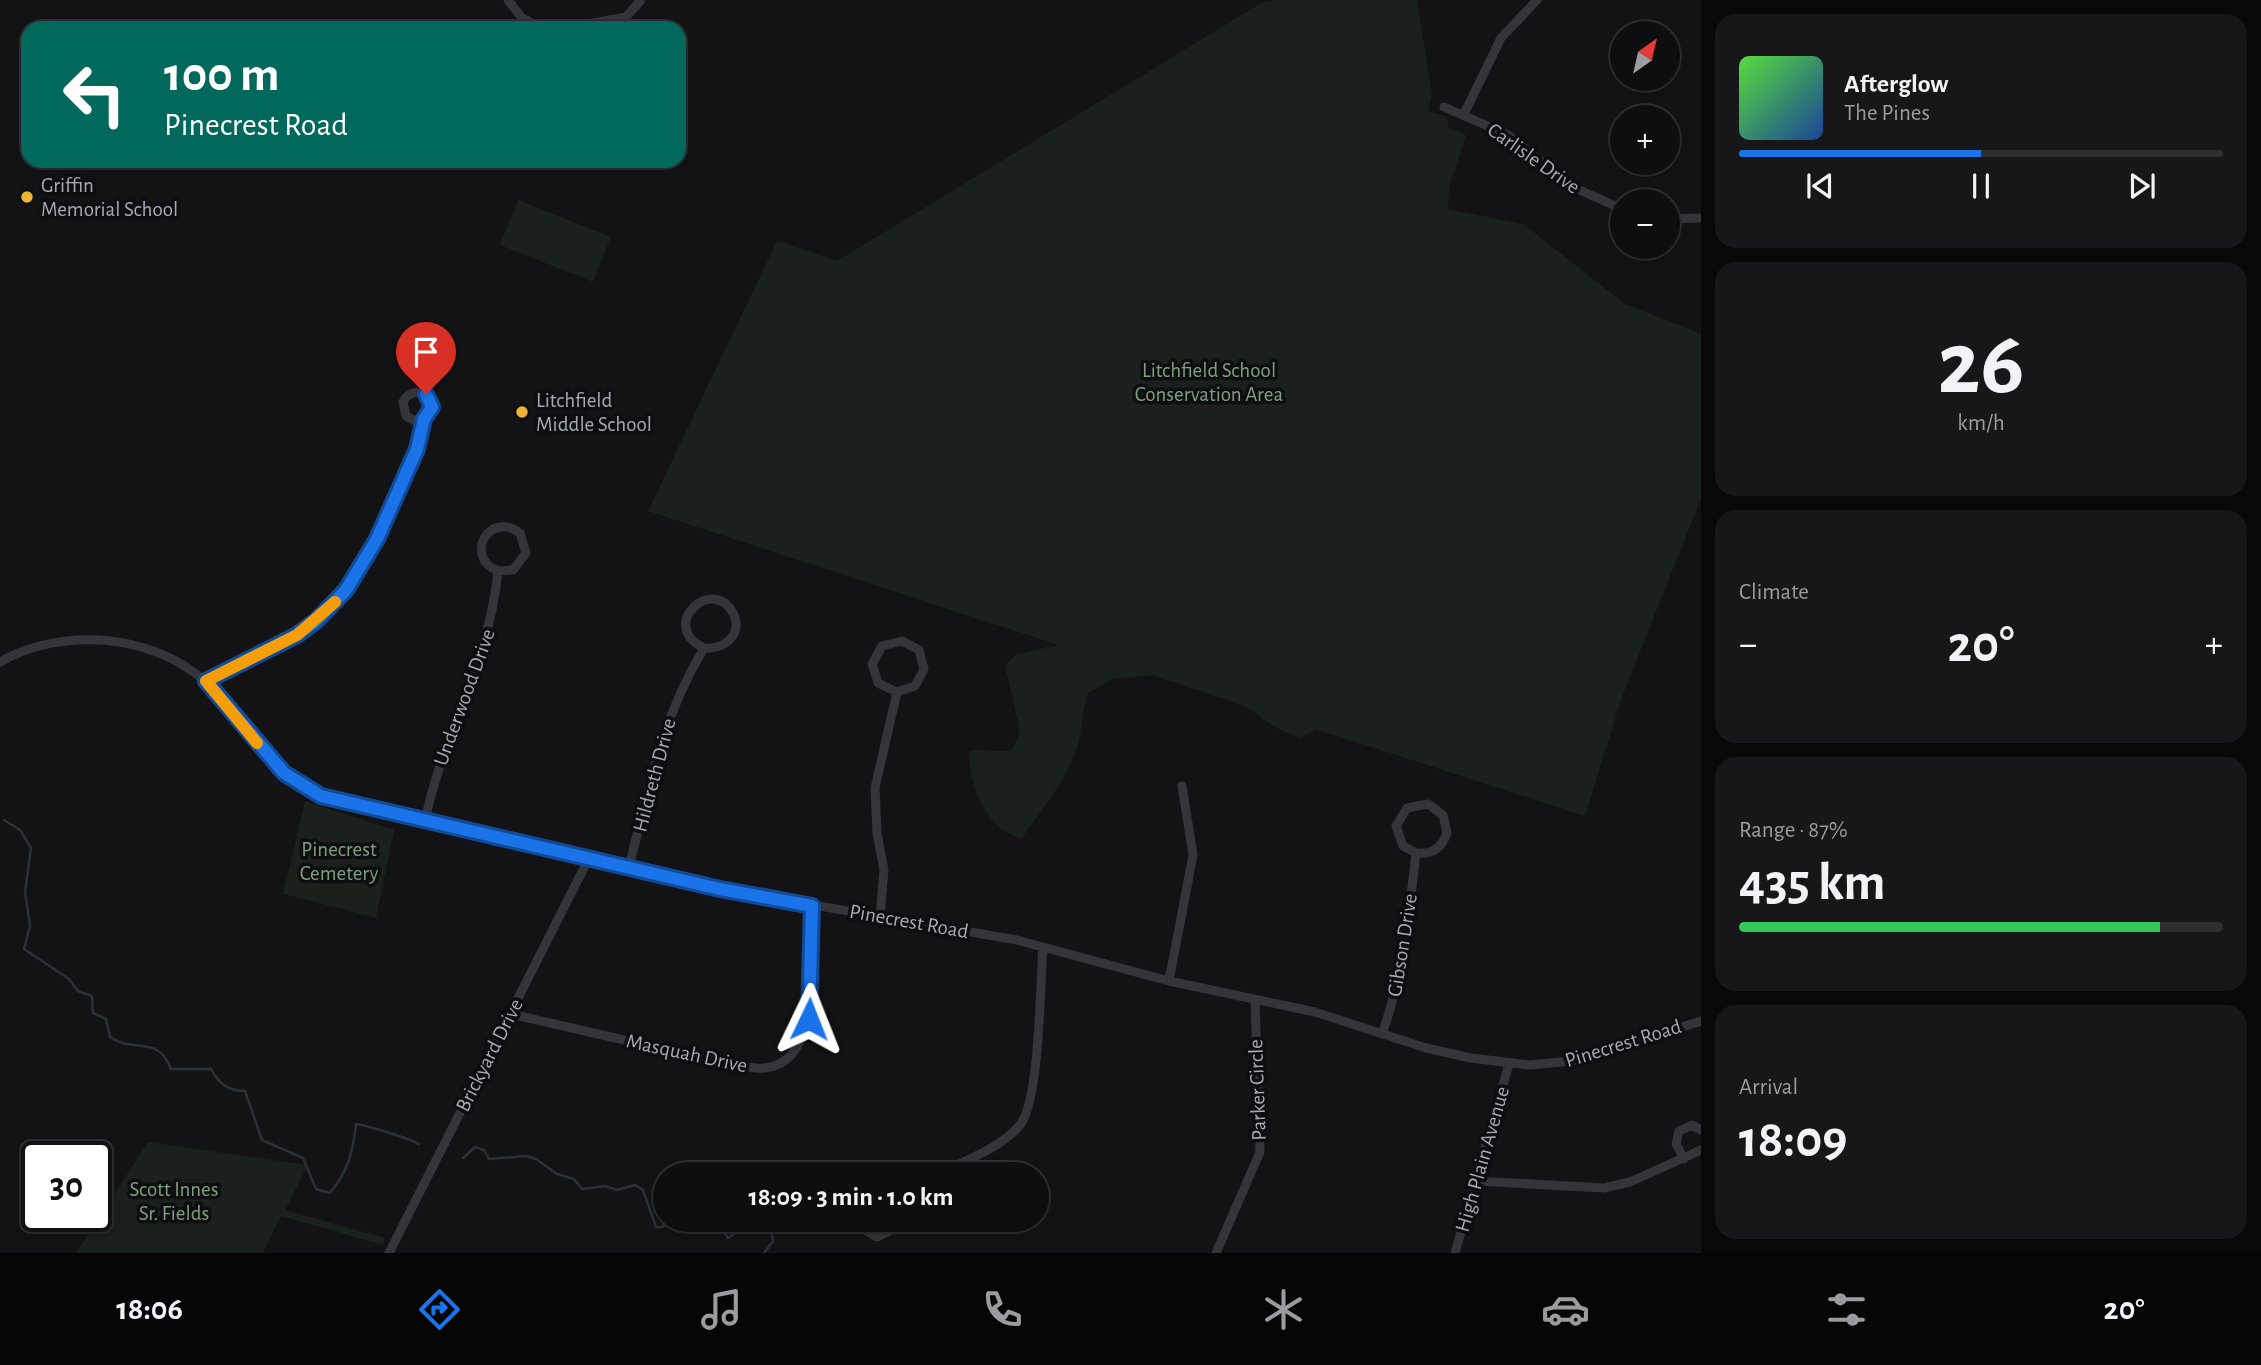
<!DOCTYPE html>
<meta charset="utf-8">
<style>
body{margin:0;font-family:"Alegreya Sans",sans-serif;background:#171719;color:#f1f3f6;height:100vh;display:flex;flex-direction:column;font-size:26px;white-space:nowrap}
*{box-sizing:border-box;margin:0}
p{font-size:23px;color:#9b9c9f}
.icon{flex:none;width:38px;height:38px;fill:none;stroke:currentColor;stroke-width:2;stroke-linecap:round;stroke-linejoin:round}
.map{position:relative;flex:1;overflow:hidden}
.side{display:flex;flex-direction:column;gap:14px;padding:14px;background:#080809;width:560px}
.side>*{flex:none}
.guide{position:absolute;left:21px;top:21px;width:665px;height:147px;border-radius:21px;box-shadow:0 4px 10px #0003,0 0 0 2px #2e2e30;background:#00695c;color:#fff;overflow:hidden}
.needle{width:46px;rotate:34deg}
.tools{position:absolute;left:1610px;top:21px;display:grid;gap:14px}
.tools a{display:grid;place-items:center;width:70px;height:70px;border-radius:50%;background:#0e0e10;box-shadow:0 4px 10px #0003,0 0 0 2px #2e2e30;font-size:35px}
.speed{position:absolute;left:21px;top:1141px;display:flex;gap:14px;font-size:35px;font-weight:700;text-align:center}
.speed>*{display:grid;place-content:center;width:91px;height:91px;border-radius:50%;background:#0e0e10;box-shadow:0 4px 10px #0003,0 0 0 2px #2e2e30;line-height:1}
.speed .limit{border:4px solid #111;border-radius:10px;background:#fff;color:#111}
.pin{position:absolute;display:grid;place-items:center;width:60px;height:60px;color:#fff;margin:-72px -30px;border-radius:50% 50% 50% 0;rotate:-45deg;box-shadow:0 0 7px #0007}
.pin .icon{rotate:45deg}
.me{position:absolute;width:77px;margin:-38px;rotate:2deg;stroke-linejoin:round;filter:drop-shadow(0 0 5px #0008)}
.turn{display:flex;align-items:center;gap:24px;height:147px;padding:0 28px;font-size:32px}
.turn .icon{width:91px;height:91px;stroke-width:2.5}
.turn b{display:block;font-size:49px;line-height:60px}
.big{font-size:52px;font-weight:700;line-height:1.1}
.side .widget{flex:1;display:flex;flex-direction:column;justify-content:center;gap:10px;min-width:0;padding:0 24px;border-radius:21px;background:#171719}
.side .dial{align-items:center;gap:0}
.dial b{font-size:91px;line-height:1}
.song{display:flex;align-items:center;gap:21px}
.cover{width:84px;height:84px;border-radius:10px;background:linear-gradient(135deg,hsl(110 70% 55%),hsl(220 70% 35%))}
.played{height:7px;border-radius:4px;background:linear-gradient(90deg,#1a73e8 50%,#2e2e30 50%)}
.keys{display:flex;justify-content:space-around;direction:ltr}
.heat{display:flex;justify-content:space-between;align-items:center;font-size:38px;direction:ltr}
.charge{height:10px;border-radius:5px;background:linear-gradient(90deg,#34c759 87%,#2e2e30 0)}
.trip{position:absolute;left:653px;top:1162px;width:396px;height:70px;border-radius:35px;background:#0e0e10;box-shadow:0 4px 10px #0003,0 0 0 2px #2e2e30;font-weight:700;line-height:70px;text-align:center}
.tabs{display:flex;height:112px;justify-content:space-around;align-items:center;background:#060606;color:#9b9c9f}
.tabs .icon{width:49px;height:49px}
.tabs .active{color:#1a73e8}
.tabs b{font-size:32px;color:#f1f3f6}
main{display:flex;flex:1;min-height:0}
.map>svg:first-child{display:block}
.green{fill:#1a201b}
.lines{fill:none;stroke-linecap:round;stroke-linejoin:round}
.stream{stroke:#2a3238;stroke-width:2.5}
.minor{stroke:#34353a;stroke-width:9}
.route-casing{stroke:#114b97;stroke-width:18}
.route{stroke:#1a73e8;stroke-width:12}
.slow{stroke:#f59e0b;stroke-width:12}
.poi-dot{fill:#ecb434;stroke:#0e0e10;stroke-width:2.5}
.labels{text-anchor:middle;stroke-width:7;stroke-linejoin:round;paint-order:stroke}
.street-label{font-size:21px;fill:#a5aab5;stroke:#0e0e10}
.poi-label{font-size:21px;fill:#a5aab5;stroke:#0e0e10;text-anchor:start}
.park-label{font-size:21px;fill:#7da080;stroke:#0e0e10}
</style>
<main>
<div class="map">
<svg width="1701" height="1253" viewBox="0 0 1701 1253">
<rect width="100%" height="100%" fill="#131315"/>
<path class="green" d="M 1276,0 L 1417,0 L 1432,95 L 1428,111 L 1447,117 L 1449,128 L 1466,135 L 1449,188 L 1448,209 L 1523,224 L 1625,304 L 1701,334 L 1701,499 L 1622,697 L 1585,816 L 1316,729 L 1300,738 L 1274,727 L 1245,706 L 1152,675 L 1113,679 L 1088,693 C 1082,711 1082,736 1076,751 C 1063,784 1041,811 1021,839 C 1013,835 1002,831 996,824 C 978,805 969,776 969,751 C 984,748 996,753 1012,750 L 1020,731 L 1005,665 L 1017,654 L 1059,645 L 648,511 L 777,241 L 837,261 L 1263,2 Z
M 518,200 L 611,237 L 593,282 L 500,245 Z
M 305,801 L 394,830 L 376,918 L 283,894 Z
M 148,1142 L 308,1165 L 285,1210 L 386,1238 L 383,1245 L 281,1216 L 263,1253 L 76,1253 Z"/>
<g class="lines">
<path class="stream" d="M 4,820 L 20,830 L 31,848 L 25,892 L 30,926 L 24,949 L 69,979 L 78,991 L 92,996 L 93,1013 L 106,1019 L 110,1037 C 135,1054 158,1034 171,1069 L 211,1069 C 219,1084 229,1091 245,1091 L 262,1140 L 303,1158 L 316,1189 L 330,1193 C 348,1171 353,1152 356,1124 C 369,1126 408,1138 419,1144
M 463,1158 L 475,1147 L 484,1150 L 489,1159 L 526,1156 L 536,1159 L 557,1174 L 574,1179 L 582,1189 L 606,1186 L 617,1190 L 635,1185 L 643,1190 L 656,1227 L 662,1227 L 669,1220
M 693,1220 L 698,1220
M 723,1220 L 723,1230 L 728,1238 L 736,1233 L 743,1220
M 762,1220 L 772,1233 L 773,1241 L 764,1253"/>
<path class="minor" d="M 508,0 L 522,18 L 542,28
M 565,28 L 626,17 L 641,0
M 1444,107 L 1508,135 L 1573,187 L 1622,209
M 1464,114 L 1501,38 L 1537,0
M 1668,219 L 1701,218
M 0,662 C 62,627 150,633 205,681 C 250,719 262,766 321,796 L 720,889 L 1017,940 L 1169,981 L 1315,1012 L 1426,1048 L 1471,1058 L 1529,1065 L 1573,1061 L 1701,1021
M 206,681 C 236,666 268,653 296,635 C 357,598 393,515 416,450 C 420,441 419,427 424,419 C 426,416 430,415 431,411 C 438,392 411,385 403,402 L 406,416 L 415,421 L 424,419
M 425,821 C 443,733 489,663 498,571 L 513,570 L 526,553 L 520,533 C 489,510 463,557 498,571
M 629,867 C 650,785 660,722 704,648 C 722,650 743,636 734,615 C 715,573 656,625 704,648
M 880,916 L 884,870 L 877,833 L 875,788 L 897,692 L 915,686 L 924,669 L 919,650 L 902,641 L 882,646 L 872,664 L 878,683 L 897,692
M 1169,981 L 1193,855 L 1182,786
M 511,1014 L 733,1065 C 743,1066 754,1069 765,1068 C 825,1062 811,949 812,906
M 1382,1034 C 1403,976 1409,914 1416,853 C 1431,855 1442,848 1447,833 L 1443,815 L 1428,804 L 1407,808 L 1396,826 L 1403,846 L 1416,853
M 1684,1159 L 1676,1144 L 1679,1131 L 1692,1125 L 1701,1130
M 937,1174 C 964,1161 1000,1149 1020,1125 C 1040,1100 1040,984 1043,947
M 1476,1181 L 1604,1188 L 1630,1182 L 1701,1150
M 862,1220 L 865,1230 L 877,1237 L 890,1231 L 892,1220
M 389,1253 L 589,858
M 1216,1253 L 1260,1152 L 1255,1001
M 1455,1253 L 1509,1064"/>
</g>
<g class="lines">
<g class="route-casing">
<path id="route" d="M 426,394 L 432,407 L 424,419 L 417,449 L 377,539 L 346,590 L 316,621 L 297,635 L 206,681 L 284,773 L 321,796 L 720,889 L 812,906 L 809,1019"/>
</g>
<use href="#route" class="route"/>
<path class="slow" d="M 257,743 L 206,681 L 297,635 L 335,602"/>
</g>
<g class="poi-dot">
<circle cx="27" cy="197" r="7"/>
<circle cx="522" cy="412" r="7"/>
</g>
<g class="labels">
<g class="street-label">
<text transform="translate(1534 158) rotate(35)" y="7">Carlisle Drive</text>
<text transform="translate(464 697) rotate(-70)" y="7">Underwood Drive</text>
<text transform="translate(654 775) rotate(-75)" y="7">Hildreth Drive</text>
<text transform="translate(909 921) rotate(10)" y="7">Pinecrest Road</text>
<text transform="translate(1402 945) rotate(-81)" y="7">Gibson Drive</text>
<text transform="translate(1623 1043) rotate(-17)" y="7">Pinecrest Road</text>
<text transform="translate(687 1053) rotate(12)" y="7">Masquah Drive</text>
<text transform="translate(489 1055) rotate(-63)" y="7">Brickyard Drive</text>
<text transform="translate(1257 1090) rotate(-92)" y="7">Parker Circle</text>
<text transform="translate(1482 1159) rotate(-74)" y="7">High Plain Avenue</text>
</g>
<g class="poi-label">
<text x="41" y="192">Griffin<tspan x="41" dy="24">Memorial School</tspan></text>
<text x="536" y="407">Litchfield<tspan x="536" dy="24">Middle School</tspan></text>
</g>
<g class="park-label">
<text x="1209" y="377">Litchfield School<tspan x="1209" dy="24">Conservation Area</tspan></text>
<text x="339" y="856">Pinecrest<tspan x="339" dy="24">Cemetery</tspan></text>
<text x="174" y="1196">Scott Innes<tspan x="174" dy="24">Sr. Fields</tspan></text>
</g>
</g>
</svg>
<div class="tools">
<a><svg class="needle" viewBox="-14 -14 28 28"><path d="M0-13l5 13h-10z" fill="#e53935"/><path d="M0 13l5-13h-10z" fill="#9b9c9f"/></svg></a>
<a>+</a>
<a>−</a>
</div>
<div class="speed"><div class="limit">30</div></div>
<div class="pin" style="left:426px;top:394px;background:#d93025"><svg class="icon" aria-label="arrive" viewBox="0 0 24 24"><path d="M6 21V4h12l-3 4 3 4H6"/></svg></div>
<svg class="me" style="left:809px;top:1019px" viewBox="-20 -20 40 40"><path d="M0-17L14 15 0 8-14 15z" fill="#1a73e8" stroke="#fff" stroke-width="4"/></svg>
<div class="trip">18:09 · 3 min · 1.0 km</div>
<div class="guide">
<div class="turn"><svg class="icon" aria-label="left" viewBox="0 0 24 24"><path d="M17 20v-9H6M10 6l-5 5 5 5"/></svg><div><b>100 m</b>Pinecrest Road</div></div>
</div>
</div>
<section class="side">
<div class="widget">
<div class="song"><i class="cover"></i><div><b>Afterglow</b><p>The Pines</p></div></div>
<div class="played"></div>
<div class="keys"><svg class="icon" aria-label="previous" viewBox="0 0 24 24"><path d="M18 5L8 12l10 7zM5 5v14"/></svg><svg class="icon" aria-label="pause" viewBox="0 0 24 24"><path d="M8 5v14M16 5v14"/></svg><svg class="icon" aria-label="next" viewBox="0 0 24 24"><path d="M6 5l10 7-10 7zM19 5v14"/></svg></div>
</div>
<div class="widget dial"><b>26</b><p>km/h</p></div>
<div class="widget"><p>Climate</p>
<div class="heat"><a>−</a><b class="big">20°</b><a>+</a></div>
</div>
<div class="widget"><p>Range · 87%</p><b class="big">435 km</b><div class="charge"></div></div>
<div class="widget"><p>Arrival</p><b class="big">18:09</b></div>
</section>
</main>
<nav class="tabs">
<b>18:06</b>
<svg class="icon active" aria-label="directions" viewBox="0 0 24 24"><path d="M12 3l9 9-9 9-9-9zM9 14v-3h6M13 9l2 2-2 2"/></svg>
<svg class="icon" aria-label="music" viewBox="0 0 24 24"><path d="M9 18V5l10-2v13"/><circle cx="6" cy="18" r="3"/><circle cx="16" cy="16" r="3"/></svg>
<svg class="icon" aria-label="phone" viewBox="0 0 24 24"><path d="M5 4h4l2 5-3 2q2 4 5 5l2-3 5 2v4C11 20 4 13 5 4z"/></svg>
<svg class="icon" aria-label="climate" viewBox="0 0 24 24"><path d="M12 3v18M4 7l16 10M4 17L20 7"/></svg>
<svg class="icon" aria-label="car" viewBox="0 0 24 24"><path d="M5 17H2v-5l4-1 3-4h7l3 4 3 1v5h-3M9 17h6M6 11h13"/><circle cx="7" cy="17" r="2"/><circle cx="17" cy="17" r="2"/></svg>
<svg class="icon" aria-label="filters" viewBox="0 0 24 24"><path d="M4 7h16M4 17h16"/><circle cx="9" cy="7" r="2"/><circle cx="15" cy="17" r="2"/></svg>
<b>20°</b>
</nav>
